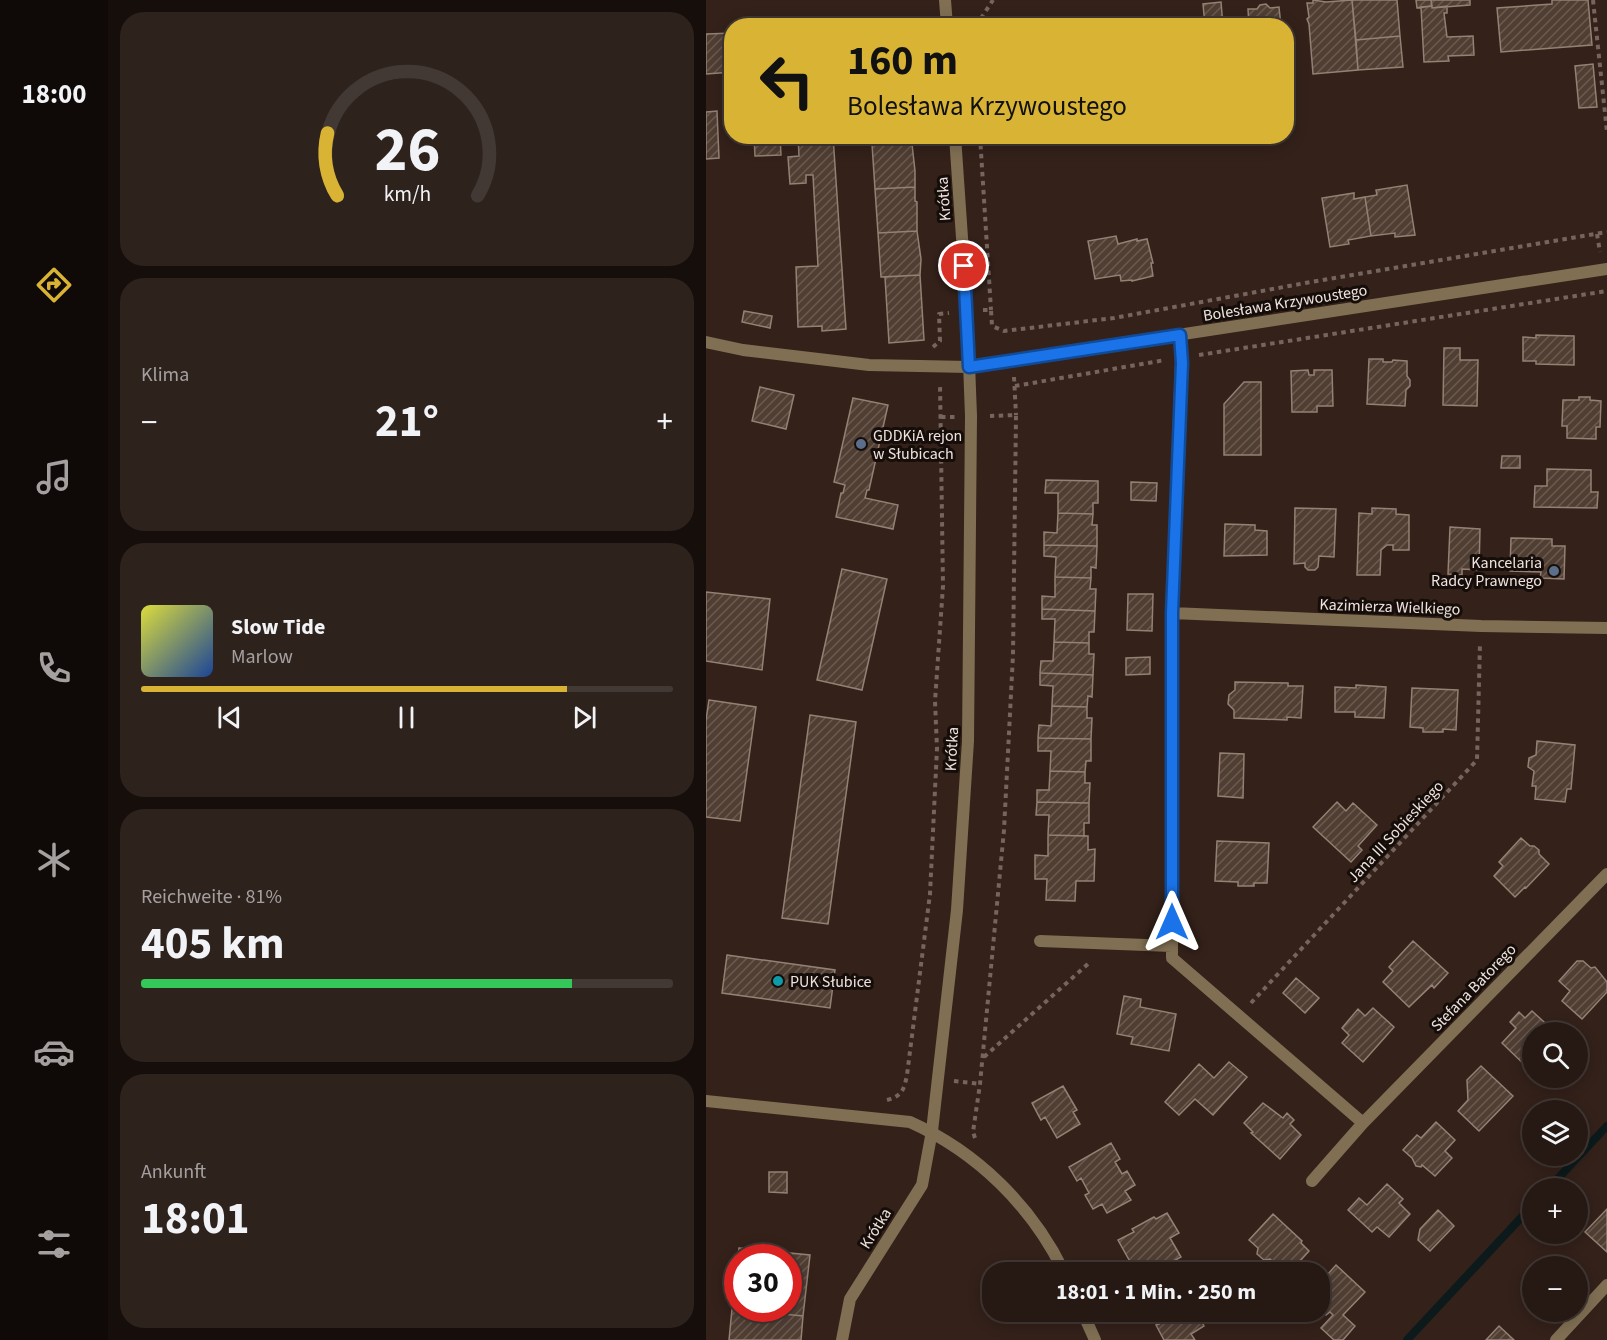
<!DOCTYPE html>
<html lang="de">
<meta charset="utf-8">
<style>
body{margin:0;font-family:"Source Sans 3",sans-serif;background:#2e221d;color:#f1f3f6;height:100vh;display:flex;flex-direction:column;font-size:22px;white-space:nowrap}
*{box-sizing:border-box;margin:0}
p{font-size:20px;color:#a4a0a0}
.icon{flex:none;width:33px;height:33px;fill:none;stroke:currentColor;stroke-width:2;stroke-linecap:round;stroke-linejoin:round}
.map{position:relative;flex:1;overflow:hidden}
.sheet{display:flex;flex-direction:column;gap:12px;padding:12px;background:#150e0b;width:598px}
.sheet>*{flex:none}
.top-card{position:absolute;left:18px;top:18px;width:570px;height:126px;border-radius:24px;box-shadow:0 3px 15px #0003,0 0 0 2px #423834;background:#d9b334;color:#111;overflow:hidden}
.tools{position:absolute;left:816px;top:1022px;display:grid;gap:12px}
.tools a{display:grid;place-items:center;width:66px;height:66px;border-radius:50%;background:#261914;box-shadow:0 3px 15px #0003,0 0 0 2px #423834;font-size:30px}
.speed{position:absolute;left:18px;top:1244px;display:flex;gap:12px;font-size:30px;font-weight:700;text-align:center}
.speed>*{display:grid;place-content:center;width:78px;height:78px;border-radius:50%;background:#261914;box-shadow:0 3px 15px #0003,0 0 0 2px #423834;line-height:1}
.speed .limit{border:9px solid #d22;background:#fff;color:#111}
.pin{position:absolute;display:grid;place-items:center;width:51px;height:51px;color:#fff;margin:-26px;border:3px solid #fff;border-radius:50%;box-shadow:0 2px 6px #0007}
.me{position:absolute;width:66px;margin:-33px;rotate:0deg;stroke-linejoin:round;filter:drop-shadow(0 0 4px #0008)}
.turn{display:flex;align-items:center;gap:21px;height:126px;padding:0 24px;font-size:27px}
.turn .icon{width:78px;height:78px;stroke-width:2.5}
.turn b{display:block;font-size:42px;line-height:51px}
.big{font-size:45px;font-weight:700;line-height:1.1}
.sheet .widget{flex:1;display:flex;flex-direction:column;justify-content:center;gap:9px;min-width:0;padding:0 21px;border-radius:24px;background:#2e221d}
.sheet .dial{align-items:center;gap:0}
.dial svg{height:156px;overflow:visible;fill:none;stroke:#423834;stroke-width:7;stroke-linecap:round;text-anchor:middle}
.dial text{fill:#f1f3f6;stroke:none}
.song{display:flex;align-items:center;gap:18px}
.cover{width:72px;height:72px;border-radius:9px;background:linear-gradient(135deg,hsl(60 70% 55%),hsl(220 70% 35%))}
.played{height:6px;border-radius:3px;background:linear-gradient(90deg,#d9b334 80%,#423834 80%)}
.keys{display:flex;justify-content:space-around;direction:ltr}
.heat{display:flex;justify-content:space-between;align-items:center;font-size:33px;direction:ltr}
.charge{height:9px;border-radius:4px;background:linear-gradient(90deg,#34c759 81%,#423834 0)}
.trip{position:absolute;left:276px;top:1262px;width:348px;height:60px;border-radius:24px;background:#261914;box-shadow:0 3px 15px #0003,0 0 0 2px #423834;font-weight:700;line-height:60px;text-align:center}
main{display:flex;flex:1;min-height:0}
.dock{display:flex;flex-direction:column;width:108px;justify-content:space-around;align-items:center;background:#0f0a08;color:#a4a0a0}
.dock .icon{width:42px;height:42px}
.dock .selected{color:#d9b334}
.dock b{font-size:27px;color:#f1f3f6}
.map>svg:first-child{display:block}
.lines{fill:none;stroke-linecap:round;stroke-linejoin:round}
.stream{stroke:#0c1a1b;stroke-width:8}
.building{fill:url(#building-hatch);stroke:#958074;stroke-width:1.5}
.path{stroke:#75655e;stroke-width:4;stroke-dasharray:4.5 4.5;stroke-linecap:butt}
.street{stroke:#806f53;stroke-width:12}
.route-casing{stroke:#114b97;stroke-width:15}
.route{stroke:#1a73e8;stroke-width:10}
.service-dot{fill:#5c6f8a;stroke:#150d09;stroke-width:2}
.culture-dot{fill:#0f9aa8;stroke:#150d09;stroke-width:2}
.labels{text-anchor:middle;stroke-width:6;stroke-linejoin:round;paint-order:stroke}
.street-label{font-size:16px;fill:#f0e3de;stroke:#150d09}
.poi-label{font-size:16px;fill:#f0e3de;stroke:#150d09;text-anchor:start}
</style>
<main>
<nav class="dock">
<b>18:00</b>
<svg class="icon selected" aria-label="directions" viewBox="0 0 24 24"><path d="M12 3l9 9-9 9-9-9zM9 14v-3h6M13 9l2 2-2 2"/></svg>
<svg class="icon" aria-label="music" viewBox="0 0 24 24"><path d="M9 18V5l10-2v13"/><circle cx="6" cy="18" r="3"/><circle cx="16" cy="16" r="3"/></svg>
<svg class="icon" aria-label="phone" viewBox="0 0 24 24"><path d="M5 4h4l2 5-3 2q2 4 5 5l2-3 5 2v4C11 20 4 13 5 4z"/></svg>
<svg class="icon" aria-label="climate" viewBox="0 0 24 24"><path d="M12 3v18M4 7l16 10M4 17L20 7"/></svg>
<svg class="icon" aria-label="car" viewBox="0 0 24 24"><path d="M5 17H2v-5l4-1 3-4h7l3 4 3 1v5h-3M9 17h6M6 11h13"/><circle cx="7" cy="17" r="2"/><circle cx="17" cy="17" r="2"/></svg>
<svg class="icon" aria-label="filters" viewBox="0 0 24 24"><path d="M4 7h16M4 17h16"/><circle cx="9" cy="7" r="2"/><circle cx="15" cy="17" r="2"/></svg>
</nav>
<section class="sheet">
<div class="widget dial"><svg viewBox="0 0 100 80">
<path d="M14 69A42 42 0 1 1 86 69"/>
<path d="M14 69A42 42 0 0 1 9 37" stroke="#d9b334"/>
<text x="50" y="56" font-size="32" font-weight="700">26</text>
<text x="50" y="72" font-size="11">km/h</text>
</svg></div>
<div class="widget"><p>Klima</p>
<div class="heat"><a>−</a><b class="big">21°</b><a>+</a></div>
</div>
<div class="widget">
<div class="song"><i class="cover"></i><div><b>Slow Tide</b><p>Marlow</p></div></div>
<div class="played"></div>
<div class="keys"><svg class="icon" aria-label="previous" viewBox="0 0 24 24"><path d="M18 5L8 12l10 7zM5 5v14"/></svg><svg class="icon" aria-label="pause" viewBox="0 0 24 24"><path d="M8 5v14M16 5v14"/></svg><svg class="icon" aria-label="next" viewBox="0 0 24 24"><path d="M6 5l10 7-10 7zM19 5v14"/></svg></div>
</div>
<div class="widget"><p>Reichweite · 81%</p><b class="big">405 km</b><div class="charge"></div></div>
<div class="widget"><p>Ankunft</p><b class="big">18:01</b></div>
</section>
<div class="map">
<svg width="901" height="1340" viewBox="0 0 901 1340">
<defs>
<pattern id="building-hatch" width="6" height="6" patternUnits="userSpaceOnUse" patternTransform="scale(1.5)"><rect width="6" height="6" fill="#503e33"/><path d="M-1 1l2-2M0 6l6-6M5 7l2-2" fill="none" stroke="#6a5a50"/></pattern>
</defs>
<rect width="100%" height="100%" fill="#33211a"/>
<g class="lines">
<path class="stream" d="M 843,1188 L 901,1126
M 701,1340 L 826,1206"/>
</g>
<path class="building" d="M 607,0 L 620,2 L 646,0 L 652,70 L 607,74 L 603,24 L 601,19 L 603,17 L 601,3 L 607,3 Z
M 646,0 L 691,0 L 694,36 L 650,40 Z
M 710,0 L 725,0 L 726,6 L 711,8 Z
M 725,0 L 764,0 L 764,5 L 726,8 Z
M 846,0 L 882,0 L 886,45 L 795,52 L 791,8 L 846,4 Z
M 515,2 L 517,26 L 499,26 L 497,4 Z
M 560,4 L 564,8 L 573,7 L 575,26 L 543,26 L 542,9 L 551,9 L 554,5 Z
M 726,6 L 726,8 L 741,6 L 741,13 L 738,13 L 741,37 L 767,36 L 768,55 L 742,56 L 743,61 L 718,62 L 715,7 Z
M 210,21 L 209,26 L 161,26 L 175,23 Z
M 26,33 L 26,72 L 0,74 L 0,34 Z
M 694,36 L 697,67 L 652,70 L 650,40 Z
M 887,64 L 891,107 L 873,108 L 869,66 Z
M 11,111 L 13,158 L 0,159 L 0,112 Z
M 48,136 L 74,136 L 75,155 L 49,156 Z
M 92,136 L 127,136 L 140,329 L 116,331 L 116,326 L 92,327 L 90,267 L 112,266 L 107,175 L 100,175 L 100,183 L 84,184 L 82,157 L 93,156 Z
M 177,136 L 217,136 L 217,143 L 177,143 Z
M 166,144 L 206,144 L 209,171 L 209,187 L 169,189 Z
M 701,185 L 709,235 L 689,237 L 689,233 L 665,236 L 659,197 L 671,195 L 670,190 Z
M 209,187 L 209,201 L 211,202 L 211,231 L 172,233 L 169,189 Z
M 648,193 L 648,199 L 659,197 L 665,236 L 642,240 L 643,244 L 624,247 L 616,198 Z
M 211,231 L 215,259 L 214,275 L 175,277 L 172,233 Z
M 410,236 L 412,244 L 431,239 L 431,241 L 441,239 L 447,263 L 445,263 L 447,276 L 426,281 L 426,280 L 415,281 L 414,275 L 389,279 L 382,241 Z
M 214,275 L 218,340 L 183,343 L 179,277 Z
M 38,311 L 66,316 L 64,328 L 36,322 Z
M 830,335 L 868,336 L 868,365 L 830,364 L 830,361 L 817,361 L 817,337 L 830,338 Z
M 738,348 L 754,348 L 754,360 L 772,360 L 771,406 L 737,405 Z
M 663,359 L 677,359 L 677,362 L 686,362 L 687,360 L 701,361 L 701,376 L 704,380 L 704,386 L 700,390 L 699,406 L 661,404 Z
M 602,370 L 603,375 L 608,375 L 608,370 L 626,370 L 627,406 L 611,406 L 611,412 L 586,412 L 585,371 Z
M 538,382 L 555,382 L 555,455 L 518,455 L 518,404 Z
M 54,387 L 88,395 L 80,429 L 46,421 Z
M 873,397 L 884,397 L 884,400 L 895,401 L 894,427 L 890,427 L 890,439 L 861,438 L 861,426 L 856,426 L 857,400 L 873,400 Z
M 147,398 L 182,405 L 163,490 L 161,490 L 159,498 L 192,505 L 187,529 L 130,517 L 135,493 L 137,493 L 139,485 L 128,482 Z
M 796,456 L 814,456 L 814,468 L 795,468 Z
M 841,469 L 885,470 L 885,492 L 892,492 L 891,508 L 828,507 L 829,486 L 841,486 Z
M 340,480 L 392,481 L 392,503 L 387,503 L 387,514 L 352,513 L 352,493 L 339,493 Z
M 425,482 L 451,483 L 450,501 L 425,500 Z
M 589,508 L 630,509 L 628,557 L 613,556 L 612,567 L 609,570 L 602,570 L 599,567 L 599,563 L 588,564 Z
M 666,508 L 690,509 L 690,514 L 703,515 L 703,550 L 687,550 L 687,545 L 681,545 L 675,550 L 674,575 L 651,575 L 653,513 L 666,514 Z
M 352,513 L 387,514 L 386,525 L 391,525 L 391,546 L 338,545 L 338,532 L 351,533 Z
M 519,524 L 549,525 L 549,530 L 561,531 L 561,555 L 518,556 Z
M 744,527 L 774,529 L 773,570 L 756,569 L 756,575 L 742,574 Z
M 805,538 L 846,539 L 846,546 L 859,546 L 858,579 L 834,578 L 835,572 L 804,571 Z
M 338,545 L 391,546 L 390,568 L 385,567 L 385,578 L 349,577 L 350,557 L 338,556 Z
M 136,569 L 181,579 L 156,690 L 111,680 Z
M 349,577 L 385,578 L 384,589 L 390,589 L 389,611 L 336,609 L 336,596 L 349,597 Z
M 0,592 L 64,599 L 56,670 L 0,661 Z
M 422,594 L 447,594 L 446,631 L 421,630 Z
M 336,609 L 389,611 L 388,632 L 383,632 L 383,643 L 348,642 L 349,619 L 336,619 Z
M 348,642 L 383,643 L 383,654 L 388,654 L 387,675 L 334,673 L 335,661 L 347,661 Z
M 444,657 L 444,674 L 420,675 L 420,658 Z
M 334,673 L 387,675 L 386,697 L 382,696 L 381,707 L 346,706 L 347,686 L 334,685 Z
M 529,682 L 582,683 L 582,686 L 597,686 L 595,718 L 581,717 L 581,720 L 528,718 L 528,710 L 522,704 L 523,695 L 529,690 Z
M 650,685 L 680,687 L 678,718 L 649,717 L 649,712 L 629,712 L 629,687 L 650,688 Z
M 706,688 L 752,690 L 750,730 L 737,729 L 737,732 L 717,732 L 717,728 L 704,727 Z
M 3,700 L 50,707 L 34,821 L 0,817 L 0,720 Z
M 346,706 L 381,707 L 381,718 L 386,718 L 385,739 L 332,738 L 333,725 L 345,726 Z
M 104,715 L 150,722 L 122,924 L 76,918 Z
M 332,738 L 385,739 L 385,761 L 380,761 L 379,772 L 344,771 L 345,751 L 332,751 Z
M 831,741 L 869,745 L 865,789 L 861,789 L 859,802 L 829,799 L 830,786 L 826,786 L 828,771 L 822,767 L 823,758 L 830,755 Z
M 514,753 L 538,754 L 537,798 L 512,796 Z
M 344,771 L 379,772 L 379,783 L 384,783 L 383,803 L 331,802 L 331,790 L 343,790 Z
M 331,802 L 383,803 L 383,823 L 378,823 L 378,836 L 342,835 L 343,815 L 330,815 Z
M 631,802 L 640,811 L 647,803 L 671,825 L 652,846 L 656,850 L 645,862 L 607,827 Z
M 342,835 L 382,836 L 382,850 L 389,849 L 388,881 L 370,881 L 369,901 L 340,900 L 341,879 L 329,879 L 329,855 L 342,856 Z
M 815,838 L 824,846 L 828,846 L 833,850 L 833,854 L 843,864 L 820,888 L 819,887 L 809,897 L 788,876 L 797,866 L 793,862 Z
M 511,841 L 563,843 L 561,883 L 548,883 L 548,886 L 532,886 L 532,882 L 509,881 Z
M 707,941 L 742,973 L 728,988 L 726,985 L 703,1007 L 677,982 L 687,971 L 683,967 Z
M 21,955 L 129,970 L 124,1008 L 16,993 Z
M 871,961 L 877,961 L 885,968 L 889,967 L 901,982 L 901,992 L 876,1019 L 856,1001 L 864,991 L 853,981 Z
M 590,978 L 613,998 L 599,1013 L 577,993 Z
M 418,996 L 435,999 L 434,1007 L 470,1014 L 463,1051 L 425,1044 L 427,1037 L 411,1034 Z
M 667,1008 L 688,1027 L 657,1062 L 636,1043 L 643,1035 L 636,1028 L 652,1009 L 659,1016 Z
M 826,1011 L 849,1032 L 826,1032 L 826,1072 L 796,1043 L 810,1028 L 804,1022 L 813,1012 L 819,1018 Z
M 523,1062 L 541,1077 L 507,1115 L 489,1099 L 473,1115 L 459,1102 L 493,1064 L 508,1078 Z
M 775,1066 L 807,1096 L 773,1131 L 752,1111 L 762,1100 L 761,1080 Z
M 357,1086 L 371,1110 L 367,1112 L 374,1124 L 351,1138 L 339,1117 L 335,1120 L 326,1103 Z
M 557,1103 L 577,1118 L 581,1113 L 588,1120 L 584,1124 L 595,1135 L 574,1159 L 545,1133 L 547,1132 L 538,1123 Z
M 730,1122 L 749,1140 L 739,1151 L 746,1158 L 729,1176 L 716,1165 L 715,1167 L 710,1166 L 706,1158 L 697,1150 L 711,1135 L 715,1138 Z
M 405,1143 L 414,1159 L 409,1162 L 416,1174 L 421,1171 L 429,1185 L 419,1191 L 425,1200 L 401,1213 L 396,1204 L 387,1209 L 379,1195 L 383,1193 L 375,1178 L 371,1181 L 363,1167 Z
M 63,1172 L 81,1172 L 81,1193 L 63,1192 Z
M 681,1184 L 697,1199 L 693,1203 L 704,1214 L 683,1237 L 671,1227 L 666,1232 L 642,1210 L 653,1198 L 661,1205 Z
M 901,1209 L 901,1252 L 879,1232 Z
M 732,1210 L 748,1226 L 724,1251 L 712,1240 L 714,1229 Z
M 461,1213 L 473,1233 L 464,1238 L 475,1257 L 455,1268 L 456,1270 L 453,1272 L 427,1272 L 425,1268 L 427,1267 L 412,1240 L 428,1232 L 426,1229 L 448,1217 L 450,1219 Z
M 567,1214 L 596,1241 L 595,1243 L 603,1251 L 584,1272 L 575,1265 L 573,1267 L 564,1259 L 558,1260 L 551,1254 L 552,1248 L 543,1240 Z
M 33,1248 L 104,1255 L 97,1316 L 26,1309 L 32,1260 L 32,1308 L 82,1308 L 82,1257 L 32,1257 Z
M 630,1265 L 659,1292 L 637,1315 L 649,1326 L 637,1340 L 628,1340 L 615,1328 L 627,1315 L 624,1312 L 620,1315 L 614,1309 L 614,1283 Z
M 26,1309 L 97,1316 L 95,1340 L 23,1340 Z
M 450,1311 L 473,1311 L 474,1313 L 490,1311 L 498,1326 L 485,1334 L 489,1340 L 458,1340 L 450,1325 L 453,1324 L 447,1312 Z
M 793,1326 L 808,1340 L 780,1340 Z"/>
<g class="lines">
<path class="path" d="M 887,0 L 901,132
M 270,26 L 287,0
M 274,136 L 285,310
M 891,234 L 894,252
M 277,310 L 285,310 L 286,326 L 298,331 L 408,318 L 605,282 L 901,232
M 227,347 L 234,341 L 233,314 L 243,313
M 493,355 L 901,291
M 308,377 L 310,415
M 309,386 L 459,360
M 235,417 L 249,417
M 545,1003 L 771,760 L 774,643
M 278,1057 L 384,962
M 248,1081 L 274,1084
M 181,1100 C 196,1096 198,1090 201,1075 L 224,894 L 231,748 L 229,701 L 237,586 L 234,383
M 269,1138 L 267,1132 L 274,1084 L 298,830 L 307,655 L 310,415 L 284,416"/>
<path class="street" d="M 239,0 L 241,26
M 474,335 L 475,362 L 466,613 L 466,958 L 657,1123
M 0,342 L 37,350 L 163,365 L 263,367 L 901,269
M 466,613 L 775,626 L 901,628
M 334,941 L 466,946
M 0,1101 L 204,1122 C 271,1152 326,1206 358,1272
M 606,1181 L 657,1123 L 901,874
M 376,1311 L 389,1340
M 136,1340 L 144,1299 L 216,1185 L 226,1131 L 251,910 L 262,741 L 265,416 L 261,310 L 249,136
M 850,1340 L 901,1285"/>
</g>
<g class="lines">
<g class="route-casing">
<path id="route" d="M 258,266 L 263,367 L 474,335 L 476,363 L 466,613 L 466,922"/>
</g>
<use href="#route" class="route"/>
</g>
<g class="service-dot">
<circle cx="155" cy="444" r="6"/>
<circle cx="848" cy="571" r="6"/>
</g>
<circle class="culture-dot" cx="72" cy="981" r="6"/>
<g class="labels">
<g class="street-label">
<text transform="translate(237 199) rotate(-94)" y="6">Krótka</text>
<text transform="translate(579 302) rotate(-9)" y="6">Bolesława Krzywoustego</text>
<text transform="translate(684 606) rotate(2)" y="6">Kazimierza Wielkiego</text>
<text transform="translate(245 749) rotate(-87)" y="6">Krótka</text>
<text transform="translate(689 831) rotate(-47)" y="6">Jana III Sobieskiego</text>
<text transform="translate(767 987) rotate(-46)" y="6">Stefana Batorego</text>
<text transform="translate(169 1228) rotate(-58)" y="6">Krótka</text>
</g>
<g class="poi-label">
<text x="167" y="441">GDDKiA rejon<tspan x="167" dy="18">w Słubicach</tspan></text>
<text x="836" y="568" text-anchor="end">Kancelaria<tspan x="836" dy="18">Radcy Prawnego</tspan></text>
<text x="84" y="987">PUK Słubice</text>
</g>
</g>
</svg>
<div class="tools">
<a><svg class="icon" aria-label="search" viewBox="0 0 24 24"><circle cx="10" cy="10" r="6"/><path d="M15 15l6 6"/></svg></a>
<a><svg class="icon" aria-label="layers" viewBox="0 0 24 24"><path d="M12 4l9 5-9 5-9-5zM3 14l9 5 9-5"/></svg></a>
<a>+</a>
<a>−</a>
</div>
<div class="speed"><div class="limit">30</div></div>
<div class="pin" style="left:258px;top:266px;background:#d93025"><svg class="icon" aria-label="arrive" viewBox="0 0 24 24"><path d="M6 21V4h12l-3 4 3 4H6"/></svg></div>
<svg class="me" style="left:466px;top:922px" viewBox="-20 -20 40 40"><path d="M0-17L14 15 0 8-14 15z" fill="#1a73e8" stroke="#fff" stroke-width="4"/></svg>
<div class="trip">18:01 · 1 Min. · 250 m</div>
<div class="top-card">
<div class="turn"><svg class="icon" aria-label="left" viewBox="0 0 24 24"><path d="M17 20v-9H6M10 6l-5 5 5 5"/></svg><div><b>160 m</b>Bolesława Krzywoustego</div></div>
</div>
</div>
</main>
